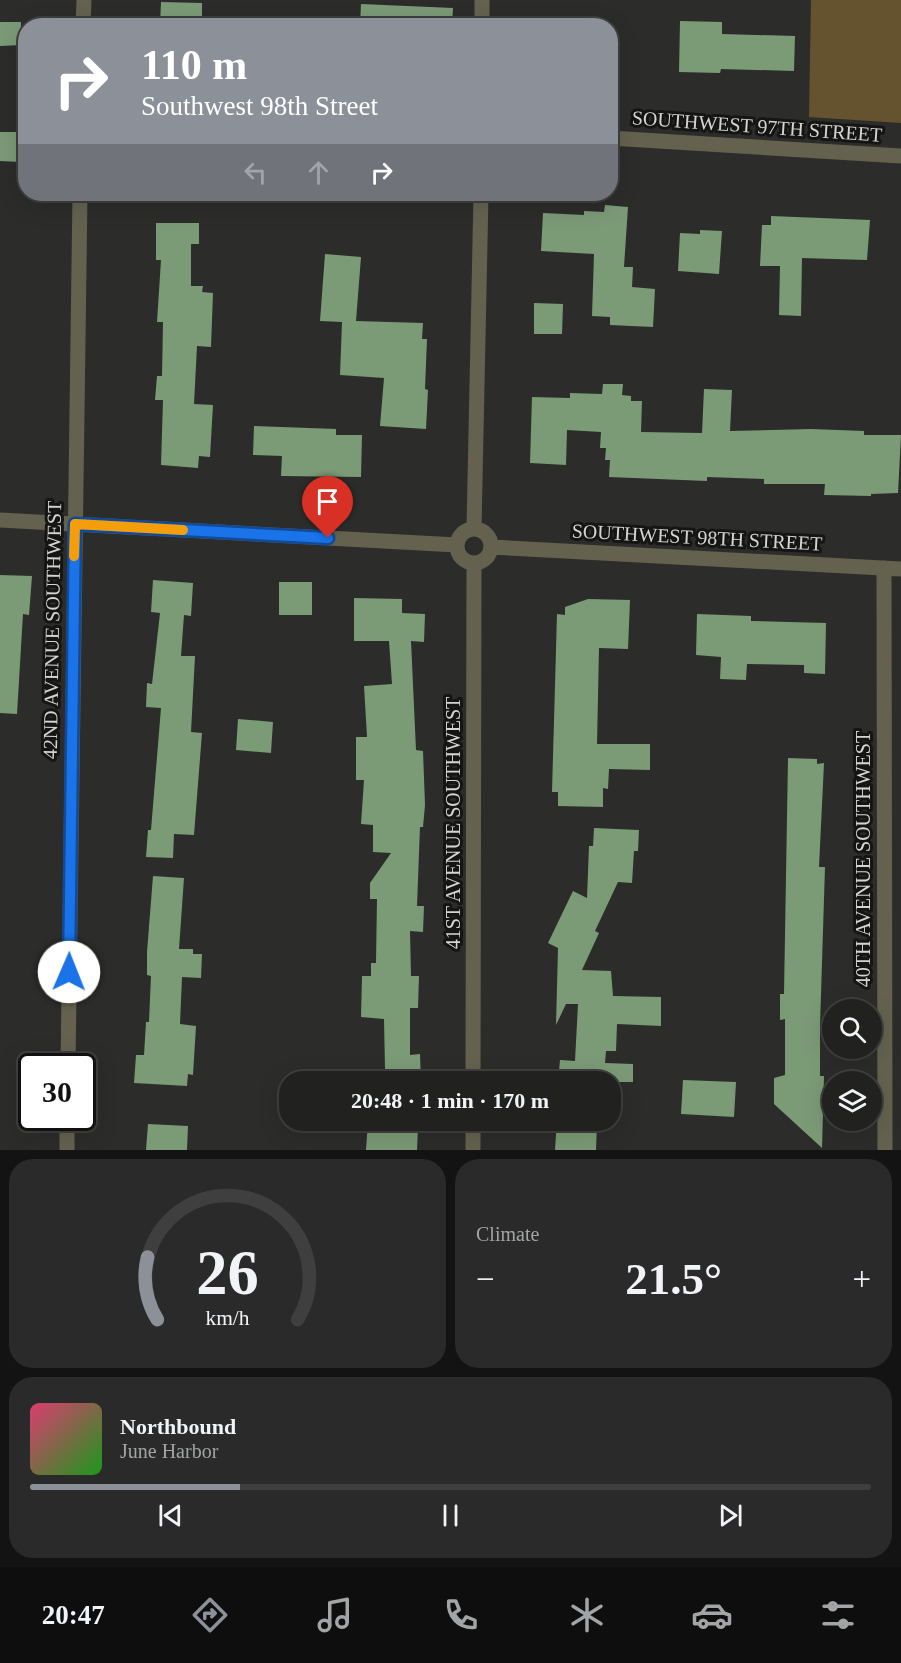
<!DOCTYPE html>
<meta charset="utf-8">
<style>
body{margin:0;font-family:Georgia,serif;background:#292a29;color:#f1f3f6;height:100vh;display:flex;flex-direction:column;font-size:22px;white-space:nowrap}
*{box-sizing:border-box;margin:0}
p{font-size:20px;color:#a2a4a5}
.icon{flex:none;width:33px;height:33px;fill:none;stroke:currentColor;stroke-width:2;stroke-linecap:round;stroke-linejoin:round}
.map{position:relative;height:1150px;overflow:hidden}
.panel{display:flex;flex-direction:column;gap:9px;padding:9px;background:#121312;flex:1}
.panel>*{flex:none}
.top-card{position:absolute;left:18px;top:18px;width:600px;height:183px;border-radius:24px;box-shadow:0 6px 24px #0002,0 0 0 2px #3e3f3e;background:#8c9099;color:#fff;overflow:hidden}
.controls{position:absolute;left:822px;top:999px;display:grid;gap:12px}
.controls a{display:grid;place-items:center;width:60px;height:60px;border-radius:50%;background:#212220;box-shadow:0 6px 24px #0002,0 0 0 2px #3e3f3e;font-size:30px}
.speed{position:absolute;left:18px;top:1053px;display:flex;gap:12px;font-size:30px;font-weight:700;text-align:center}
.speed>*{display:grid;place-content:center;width:78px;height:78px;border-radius:50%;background:#212220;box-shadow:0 6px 24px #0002,0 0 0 2px #3e3f3e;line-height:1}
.speed .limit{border:3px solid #111;border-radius:9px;background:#fff;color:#111}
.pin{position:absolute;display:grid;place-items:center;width:51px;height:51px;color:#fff;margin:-62px -26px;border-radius:50% 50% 50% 0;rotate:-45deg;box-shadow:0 0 6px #0007}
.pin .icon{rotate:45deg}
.me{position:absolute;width:66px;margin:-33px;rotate:1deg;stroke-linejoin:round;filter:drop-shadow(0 0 4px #0008)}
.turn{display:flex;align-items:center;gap:21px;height:126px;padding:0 24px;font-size:27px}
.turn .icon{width:78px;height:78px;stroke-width:2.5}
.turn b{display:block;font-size:42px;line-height:51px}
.lanes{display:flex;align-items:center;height:57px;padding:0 24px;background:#0003;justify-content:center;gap:30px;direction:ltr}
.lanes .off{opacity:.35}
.big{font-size:45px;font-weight:700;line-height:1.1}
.panel .tile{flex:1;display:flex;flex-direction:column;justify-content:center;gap:9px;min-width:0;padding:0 21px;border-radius:24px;background:#292a29}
.panel .dial{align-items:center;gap:0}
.dial svg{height:156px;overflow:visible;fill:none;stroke:#3e3f3e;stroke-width:7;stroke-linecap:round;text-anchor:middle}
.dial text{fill:#f1f3f6;stroke:none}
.song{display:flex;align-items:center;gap:18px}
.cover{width:72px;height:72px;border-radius:9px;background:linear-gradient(135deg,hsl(340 70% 55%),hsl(120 70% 35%))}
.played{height:6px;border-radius:3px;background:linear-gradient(90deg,#8c9099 25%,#3e3f3e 25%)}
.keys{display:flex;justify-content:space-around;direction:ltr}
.heat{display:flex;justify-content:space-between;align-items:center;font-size:33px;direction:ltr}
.panel .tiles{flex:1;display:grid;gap:9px;grid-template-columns:1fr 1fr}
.tile:last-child{grid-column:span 2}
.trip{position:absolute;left:279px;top:1071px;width:342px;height:60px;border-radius:24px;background:#212220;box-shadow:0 6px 24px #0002,0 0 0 2px #3e3f3e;font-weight:700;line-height:60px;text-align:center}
.tab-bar{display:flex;height:96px;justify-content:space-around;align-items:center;background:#0d0e0d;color:#a2a4a5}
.tab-bar .icon{width:42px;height:42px}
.tab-bar .selected{color:#8c9099}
.tab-bar b{font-size:27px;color:#f1f3f6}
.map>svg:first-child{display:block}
.green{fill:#655330}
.building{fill:#7b9a76}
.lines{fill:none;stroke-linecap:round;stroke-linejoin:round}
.street{stroke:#64624f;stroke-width:15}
.route-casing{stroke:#114b97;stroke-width:15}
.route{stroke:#1a73e8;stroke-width:10}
.slow{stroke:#f59e0b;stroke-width:10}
.labels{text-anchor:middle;stroke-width:6;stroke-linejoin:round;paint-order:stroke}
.street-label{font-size:20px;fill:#d4d4d3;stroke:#151514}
</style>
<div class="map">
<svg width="901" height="1150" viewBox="0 0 901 1150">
<rect width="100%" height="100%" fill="#2c2d2a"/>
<path class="green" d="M 811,0 L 901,0 L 901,123 L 809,117 Z"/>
<path class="building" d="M 161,2 L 202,3 L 202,26 L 160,26 Z
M 361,4 L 453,8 L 452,26 L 360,26 Z
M 680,21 L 722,22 L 722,34 L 795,36 L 794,71 L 721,69 L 720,73 L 679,72 Z
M 0,22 L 21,22 L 21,45 L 0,46 Z
M 0,132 L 20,132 L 20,162 L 0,161 Z
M 605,205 L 628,207 L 624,267 L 633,267 L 632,287 L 655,289 L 653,327 L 610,325 L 610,317 L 592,316 L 594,254 L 541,251 L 543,213 L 584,215 L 584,211 L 604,212 Z
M 771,216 L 870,220 L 867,260 L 802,258 L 801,316 L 779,315 L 780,266 L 760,266 L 762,225 L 771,225 Z
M 156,223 L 199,223 L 199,244 L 191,244 L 191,286 L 203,286 L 202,292 L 213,293 L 211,347 L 197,346 L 194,404 L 213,405 L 210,457 L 199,456 L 198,468 L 161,465 L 163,400 L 155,400 L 157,376 L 162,376 L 163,322 L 157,322 L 161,260 L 156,260 Z
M 700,230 L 722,231 L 719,274 L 678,271 L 680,233 L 700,234 Z
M 325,254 L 361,257 L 356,321 L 423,323 L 422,339 L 427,339 L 425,389 L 428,390 L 426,429 L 380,426 L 384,378 L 340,375 L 342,322 L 320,321 Z
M 534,303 L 563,304 L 562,334 L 534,334 Z
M 603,384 L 623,384 L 622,395 L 631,396 L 631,401 L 642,401 L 641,432 L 702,433 L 704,389 L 732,390 L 730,431 L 811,429 L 864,431 L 864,435 L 901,435 L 898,493 L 871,494 L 871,496 L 824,495 L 825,484 L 764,484 L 764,479 L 707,477 L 707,481 L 609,477 L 610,460 L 605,460 L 606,448 L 600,448 L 601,432 L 567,430 L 566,465 L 530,463 L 532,397 L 570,398 L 570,393 L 602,394 Z
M 254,426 L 336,429 L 336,435 L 362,435 L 361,477 L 281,476 L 282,456 L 253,455 Z
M 0,575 L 32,576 L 29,615 L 23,614 L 17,714 L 0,713 Z
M 153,580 L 193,583 L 191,616 L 184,615 L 181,656 L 195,656 L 191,732 L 202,733 L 194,835 L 174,834 L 173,858 L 146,857 L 148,830 L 151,830 L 161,708 L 146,707 L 147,683 L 152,684 L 160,613 L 151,612 Z
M 279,582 L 312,582 L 312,615 L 279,615 Z
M 354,598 L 402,599 L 402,613 L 425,614 L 424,642 L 411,641 L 416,750 L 423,751 L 425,805 L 423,827 L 420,827 L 417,906 L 424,906 L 423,932 L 410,931 L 411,976 L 419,976 L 418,1008 L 410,1008 L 410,1055 L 420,1054 L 421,1082 L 371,1082 L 371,1069 L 385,1069 L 384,1019 L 361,1017 L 362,976 L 371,976 L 371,963 L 376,963 L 377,899 L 370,899 L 370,883 L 391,853 L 373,852 L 373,825 L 361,824 L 364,780 L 356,780 L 356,737 L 367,737 L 364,686 L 392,684 L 389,641 L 354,641 Z
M 588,599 L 630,600 L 628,649 L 599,648 L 597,744 L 650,744 L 650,770 L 609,769 L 608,789 L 603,788 L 603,807 L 558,806 L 558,792 L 552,792 L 557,614 L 565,615 L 565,607 Z
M 697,614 L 751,616 L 751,621 L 826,623 L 825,674 L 804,673 L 804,665 L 747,664 L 746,680 L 720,679 L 721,657 L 696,655 Z
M 238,719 L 273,722 L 271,753 L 236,750 Z
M 788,758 L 817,759 L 817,764 L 824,763 L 819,867 L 825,867 L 820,1026 L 820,1076 L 824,1076 L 822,1148 L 774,1104 L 774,1078 L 785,1075 L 785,1019 L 780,1020 L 780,994 L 784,994 Z
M 594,828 L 639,830 L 638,851 L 634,851 L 632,883 L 618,882 L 595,931 L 599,933 L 582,970 L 611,971 L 613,996 L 661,997 L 661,1026 L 617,1024 L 616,1051 L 606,1051 L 605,1063 L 633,1064 L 633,1082 L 558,1082 L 560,1060 L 575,1061 L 578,1004 L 566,1004 L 556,1025 L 558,948 L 548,943 L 573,891 L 587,898 L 589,846 L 593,846 Z
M 153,876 L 184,878 L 179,949 L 193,949 L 193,954 L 202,954 L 201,978 L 182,977 L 180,1024 L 196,1026 L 193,1075 L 188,1074 L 187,1086 L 134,1083 L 136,1055 L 144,1055 L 146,1022 L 149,1022 L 151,976 L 147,975 L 147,952 Z
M 683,1080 L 736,1082 L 734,1117 L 681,1114 Z
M 368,1120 L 401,1120 L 401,1126 L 418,1127 L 417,1150 L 366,1150 Z
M 557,1120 L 597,1122 L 596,1150 L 555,1150 Z
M 148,1124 L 188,1126 L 187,1150 L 146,1150 Z"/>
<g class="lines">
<path class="street" d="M 83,26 L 84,0
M 482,26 L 482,0
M 610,138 L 901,156
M 0,520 L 457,545
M457 546a17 17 0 1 1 34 0a17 17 0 1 1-34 0Z
M 474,529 L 481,194
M 491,547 L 901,569
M 884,568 L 885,1150
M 68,1066 L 80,194
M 473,1082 L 474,564
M 67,1150 L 67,1118
M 473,1150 L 473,1120"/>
</g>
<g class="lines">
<g class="route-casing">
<path id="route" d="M 69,972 L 75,524 L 328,538"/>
</g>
<use href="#route" class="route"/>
<path class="slow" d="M 74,556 L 75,524 L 183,530"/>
</g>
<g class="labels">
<g class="street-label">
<text transform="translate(757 126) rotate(4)" y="7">SOUTHWEST 97TH STREET</text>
<text transform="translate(697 537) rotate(3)" y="7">SOUTHWEST 98TH STREET</text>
<text transform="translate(52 630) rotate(-89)" y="7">42ND AVENUE SOUTHWEST</text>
<text transform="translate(453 823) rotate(-90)" y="7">41ST AVENUE SOUTHWEST</text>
<text transform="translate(863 859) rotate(-90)" y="7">40TH AVENUE SOUTHWEST</text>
</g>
</g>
</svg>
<div class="controls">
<a><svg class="icon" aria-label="search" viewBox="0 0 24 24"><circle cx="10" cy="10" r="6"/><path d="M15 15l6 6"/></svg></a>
<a><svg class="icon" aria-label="layers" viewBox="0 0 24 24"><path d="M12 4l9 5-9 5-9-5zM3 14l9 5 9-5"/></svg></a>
</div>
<div class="speed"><div class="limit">30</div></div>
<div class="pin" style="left:328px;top:538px;background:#d93025"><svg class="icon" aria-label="arrive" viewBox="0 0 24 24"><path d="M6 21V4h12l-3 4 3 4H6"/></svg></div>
<svg class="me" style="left:69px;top:972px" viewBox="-20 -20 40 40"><circle r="19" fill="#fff"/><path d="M0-13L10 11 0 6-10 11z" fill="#1a73e8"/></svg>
<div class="trip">20:48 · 1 min · 170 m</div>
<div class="top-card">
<div class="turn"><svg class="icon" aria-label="right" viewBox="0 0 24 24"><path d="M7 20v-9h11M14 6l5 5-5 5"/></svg><div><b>110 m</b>Southwest 98th Street</div></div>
<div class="lanes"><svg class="icon off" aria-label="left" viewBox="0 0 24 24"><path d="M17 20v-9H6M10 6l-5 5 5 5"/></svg><svg class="icon off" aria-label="ahead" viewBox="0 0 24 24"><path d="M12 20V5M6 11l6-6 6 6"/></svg><svg class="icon" aria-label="right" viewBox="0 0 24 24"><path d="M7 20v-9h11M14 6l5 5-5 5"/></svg></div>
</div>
</div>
<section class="panel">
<div class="tiles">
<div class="tile dial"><svg viewBox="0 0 100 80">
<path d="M14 69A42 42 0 1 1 86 69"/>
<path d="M14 69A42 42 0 0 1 9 37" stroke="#8c9099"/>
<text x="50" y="56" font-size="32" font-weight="700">26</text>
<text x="50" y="72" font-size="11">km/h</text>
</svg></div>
<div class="tile"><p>Climate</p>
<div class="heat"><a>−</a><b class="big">21.5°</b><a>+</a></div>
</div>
<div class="tile">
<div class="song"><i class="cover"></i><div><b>Northbound</b><p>June Harbor</p></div></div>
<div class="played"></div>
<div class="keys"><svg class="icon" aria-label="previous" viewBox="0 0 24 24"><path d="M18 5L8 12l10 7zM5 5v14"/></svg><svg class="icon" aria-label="pause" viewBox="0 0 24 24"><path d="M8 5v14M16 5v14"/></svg><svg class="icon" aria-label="next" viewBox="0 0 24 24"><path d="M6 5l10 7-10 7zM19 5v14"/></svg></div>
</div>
</div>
</section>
<nav class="tab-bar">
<b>20:47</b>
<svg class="icon selected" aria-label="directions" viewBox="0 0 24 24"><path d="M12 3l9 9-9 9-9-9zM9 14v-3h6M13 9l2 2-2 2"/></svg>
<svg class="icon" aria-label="music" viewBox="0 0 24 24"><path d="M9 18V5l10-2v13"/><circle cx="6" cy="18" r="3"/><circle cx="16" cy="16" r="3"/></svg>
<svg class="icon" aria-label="phone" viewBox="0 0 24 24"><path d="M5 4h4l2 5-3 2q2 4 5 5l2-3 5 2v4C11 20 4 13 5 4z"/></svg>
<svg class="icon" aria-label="climate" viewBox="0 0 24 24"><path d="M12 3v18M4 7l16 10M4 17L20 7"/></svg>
<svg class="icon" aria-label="car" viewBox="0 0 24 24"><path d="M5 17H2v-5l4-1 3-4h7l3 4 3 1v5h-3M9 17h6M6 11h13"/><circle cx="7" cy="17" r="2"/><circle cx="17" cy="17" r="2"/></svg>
<svg class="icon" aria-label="filters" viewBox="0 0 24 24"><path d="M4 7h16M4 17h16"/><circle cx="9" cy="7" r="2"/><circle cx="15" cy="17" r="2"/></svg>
</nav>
